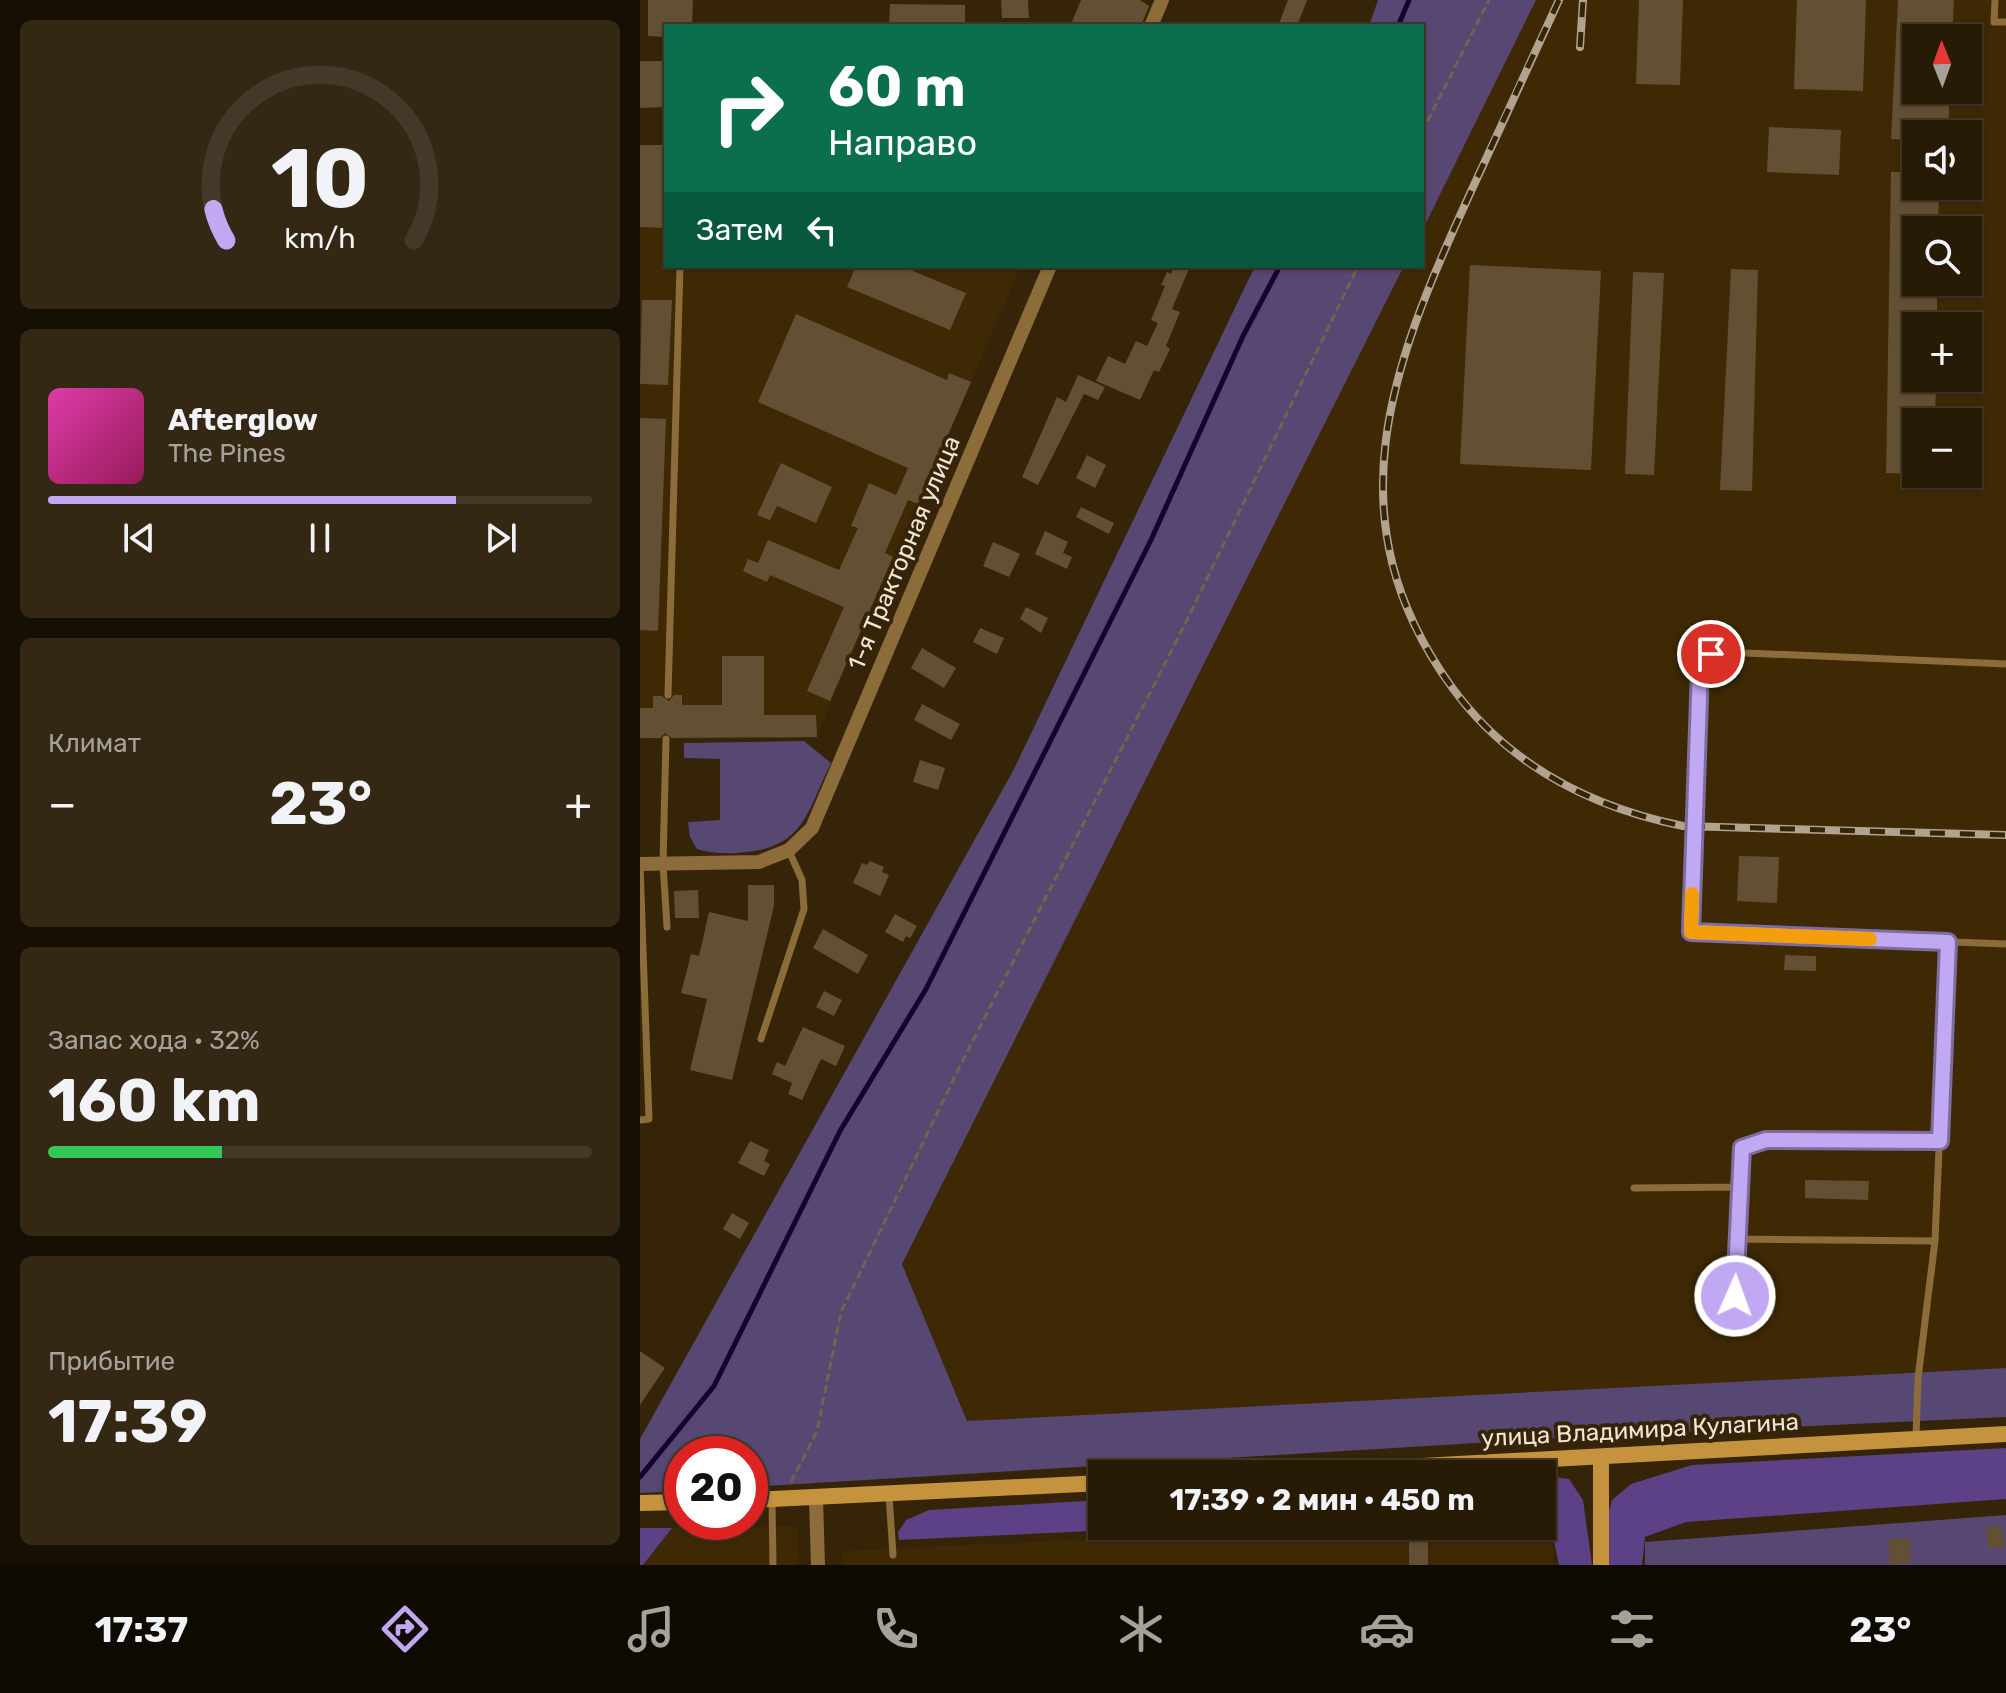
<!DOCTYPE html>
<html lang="ru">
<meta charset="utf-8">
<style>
body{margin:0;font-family:Rubik,sans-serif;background:#342814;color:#f1f3f6;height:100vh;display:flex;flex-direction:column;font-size:30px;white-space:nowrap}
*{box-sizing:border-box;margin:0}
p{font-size:26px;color:#a5a19b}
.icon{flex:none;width:44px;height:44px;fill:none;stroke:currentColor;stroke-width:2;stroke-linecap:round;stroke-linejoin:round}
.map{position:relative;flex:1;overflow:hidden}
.drawer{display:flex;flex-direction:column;gap:20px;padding:20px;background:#160f03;width:640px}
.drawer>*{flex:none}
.guide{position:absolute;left:24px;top:24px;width:760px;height:244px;border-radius:0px;box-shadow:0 2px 6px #0004,0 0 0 2px #443928;background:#0b6e4f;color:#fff;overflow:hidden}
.needle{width:52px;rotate:359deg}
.controls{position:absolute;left:1262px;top:24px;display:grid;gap:16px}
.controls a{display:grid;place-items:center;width:80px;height:80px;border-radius:0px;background:#281b06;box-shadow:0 2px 6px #0004,0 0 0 2px #443928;font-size:40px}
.speed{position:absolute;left:24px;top:1436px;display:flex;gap:16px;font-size:40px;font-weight:700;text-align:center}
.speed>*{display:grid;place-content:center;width:104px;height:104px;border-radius:50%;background:#281b06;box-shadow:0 2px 6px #0004,0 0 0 2px #443928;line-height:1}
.speed .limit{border:12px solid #d22;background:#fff;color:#111}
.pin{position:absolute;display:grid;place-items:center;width:68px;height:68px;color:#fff;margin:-34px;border:4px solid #fff;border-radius:50%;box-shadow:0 2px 8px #0007}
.me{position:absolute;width:88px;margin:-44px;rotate:2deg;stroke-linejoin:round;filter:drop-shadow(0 0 6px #0008)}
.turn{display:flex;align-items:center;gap:28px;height:168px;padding:0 32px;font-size:36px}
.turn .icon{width:104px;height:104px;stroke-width:2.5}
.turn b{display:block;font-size:56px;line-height:68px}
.then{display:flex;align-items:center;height:76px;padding:0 32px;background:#0003;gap:16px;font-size:30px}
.big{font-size:60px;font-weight:700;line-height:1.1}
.drawer .tile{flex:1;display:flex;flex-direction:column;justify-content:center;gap:12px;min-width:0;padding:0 28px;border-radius:12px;background:#342814}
.drawer .dial{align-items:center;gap:0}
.dial svg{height:208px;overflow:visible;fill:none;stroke:#443928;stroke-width:7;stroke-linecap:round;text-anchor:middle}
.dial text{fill:#f1f3f6;stroke:none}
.song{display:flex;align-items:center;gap:24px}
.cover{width:96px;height:96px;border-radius:12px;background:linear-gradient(135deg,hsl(320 70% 55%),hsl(330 70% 35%))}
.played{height:8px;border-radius:4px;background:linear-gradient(90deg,#c1a8f3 75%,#443928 75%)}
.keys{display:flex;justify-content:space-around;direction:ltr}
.heat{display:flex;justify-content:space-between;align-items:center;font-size:44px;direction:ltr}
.charge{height:12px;border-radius:6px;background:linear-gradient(90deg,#34c759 32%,#443928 0)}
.trip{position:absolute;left:448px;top:1460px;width:468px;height:80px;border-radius:0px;background:#281b06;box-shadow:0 2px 6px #0004,0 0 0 2px #443928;font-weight:700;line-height:80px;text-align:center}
.menu{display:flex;height:128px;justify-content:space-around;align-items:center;background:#100b02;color:#a5a19b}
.menu .icon{width:56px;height:56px}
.menu .current{color:#c1a8f3}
.menu b{font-size:36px;color:#f1f3f6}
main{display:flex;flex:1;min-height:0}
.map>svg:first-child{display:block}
.built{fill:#3e2904;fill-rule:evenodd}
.green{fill:#564773}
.forest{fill:#5c4186}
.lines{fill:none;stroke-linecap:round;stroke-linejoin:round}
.stream{stroke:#170030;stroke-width:5}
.building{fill:#635034}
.path{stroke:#72634b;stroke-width:3;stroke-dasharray:8 4;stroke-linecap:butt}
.lane{stroke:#8c6c3b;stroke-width:7}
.street{stroke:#8c6c3b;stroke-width:14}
.secondary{stroke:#c5923e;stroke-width:16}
.rail-casing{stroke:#b1a38f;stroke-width:8}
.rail{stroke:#352408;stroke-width:5;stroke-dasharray:15;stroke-linecap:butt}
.route-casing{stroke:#7d6d9e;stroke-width:20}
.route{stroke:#c1a8f3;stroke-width:14}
.slow{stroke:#f59e0b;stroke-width:14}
.labels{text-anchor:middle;stroke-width:8;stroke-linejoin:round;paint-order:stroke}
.street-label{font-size:24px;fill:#f0e5d5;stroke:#352408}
</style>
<main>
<section class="drawer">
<div class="tile dial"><svg viewBox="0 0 100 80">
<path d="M14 69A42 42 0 1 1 86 69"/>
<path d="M14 69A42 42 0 0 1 9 57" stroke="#c1a8f3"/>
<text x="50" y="56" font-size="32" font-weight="700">10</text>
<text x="50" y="72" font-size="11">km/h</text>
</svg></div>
<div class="tile">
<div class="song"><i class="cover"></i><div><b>Afterglow</b><p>The Pines</p></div></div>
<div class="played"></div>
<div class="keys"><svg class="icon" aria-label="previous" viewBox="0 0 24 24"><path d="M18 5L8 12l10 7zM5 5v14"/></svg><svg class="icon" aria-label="pause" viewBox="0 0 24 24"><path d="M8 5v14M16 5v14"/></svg><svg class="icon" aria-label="next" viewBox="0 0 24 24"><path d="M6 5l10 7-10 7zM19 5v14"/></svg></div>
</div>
<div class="tile"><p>Климат</p>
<div class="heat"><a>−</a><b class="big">23°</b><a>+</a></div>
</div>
<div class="tile"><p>Запас хода · 32%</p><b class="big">160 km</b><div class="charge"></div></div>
<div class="tile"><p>Прибытие</p><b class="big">17:39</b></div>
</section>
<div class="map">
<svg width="1366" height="1565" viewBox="0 0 1366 1565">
<rect width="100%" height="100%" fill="#352408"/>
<path class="built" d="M 895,0 L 1366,0 L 1366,1368 L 328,1421 L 262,1264 L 764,266 L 782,266 L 782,231 ZM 1276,38 L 1328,38 L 1328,90 L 1276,90 ZM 1276,134 L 1328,134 L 1328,186 L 1276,186 ZM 1276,230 L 1328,230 L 1328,282 L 1276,282 ZM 1276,326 L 1328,326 L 1328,378 L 1276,378 ZM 1276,422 L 1328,422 L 1328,474 L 1276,474 Z
M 0,179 L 26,179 L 26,266 L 381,266 L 176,738 L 0,739 Z
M 902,1524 L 913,1535 L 914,1565 L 203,1565 L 202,1551 L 724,1526 Z
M 157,1526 L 158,1565 L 3,1565 L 32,1528 Z"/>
<path class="green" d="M 738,0 L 896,0 L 782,231 L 782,26 L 729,26 Z
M 615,266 L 764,266 L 262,1264 L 327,1421 L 1366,1368 L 1366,1417 L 951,1436 L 110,1487 L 110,1454 L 42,1454 L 42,1491 L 0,1493 L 0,1439 L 373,771 Z
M 164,741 L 191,763 C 168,809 165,846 107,852 C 91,854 72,854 57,849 L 50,837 L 48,822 L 80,820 L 80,759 L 44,758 L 44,743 Z
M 1366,1515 L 1366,1565 L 1005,1565 L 1005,1542 Z"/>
<path class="forest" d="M 1366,1448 L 1366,1499 L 1046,1522 L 1005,1537 L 1002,1565 L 967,1565 L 967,1517 L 972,1500 L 991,1484 L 1052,1465 Z
M 902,1475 L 929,1479 L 943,1500 L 952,1565 L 919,1565 L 909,1517 L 902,1515 Z
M 462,1500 L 462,1526 L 562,1526 L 259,1540 L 258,1532 L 266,1520 L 289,1510 Z
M 0,1528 L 32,1528 L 3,1565 L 0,1565 Z"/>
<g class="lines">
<path class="stream" d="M 758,26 L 769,0
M 0,1477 L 74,1386 L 200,1131 L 286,989 L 511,540 L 603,336 L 640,266"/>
</g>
<path class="building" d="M 8,0 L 53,0 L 52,26 L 26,26 L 26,37 L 8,36 Z
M 361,0 L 388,0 L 389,18 L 362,18 Z
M 441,0 L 500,0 L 509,6 L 501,26 L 441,26 L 432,22 Z
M 648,0 L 667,0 L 657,26 L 638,26 Z
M 999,0 L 1043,0 L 1040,85 L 996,84 Z
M 1157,0 L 1226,0 L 1223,91 L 1154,89 Z
M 1258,0 L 1314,0 L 1312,38 L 1276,38 L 1276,90 L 1310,90 L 1308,134 L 1276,134 L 1276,140 L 1251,139 Z
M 250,4 L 325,5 L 325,26 L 249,26 Z
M 0,61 L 26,61 L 26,107 L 0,108 Z
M 1129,127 L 1201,130 L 1199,175 L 1127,172 Z
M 0,145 L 26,145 L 26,228 L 0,227 Z
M 1251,172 L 1276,172 L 1276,186 L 1299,186 L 1298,230 L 1276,230 L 1276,282 L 1297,282 L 1297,326 L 1276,326 L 1276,378 L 1296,378 L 1295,422 L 1276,422 L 1276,474 L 1246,473 Z
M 830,265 L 961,271 L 951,470 L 820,464 Z
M 216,266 L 261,266 L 326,293 L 310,330 L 207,287 Z
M 534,266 L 550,266 L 532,309 L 540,312 L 526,346 L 530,349 L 519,372 L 514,370 L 500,400 L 456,381 L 468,356 L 485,364 L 496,341 L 507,346 L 518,323 L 511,320 L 525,286 L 521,285 L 527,272 L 531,274 Z
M 1091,269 L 1118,270 L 1112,491 L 1080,490 Z
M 993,272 L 1024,273 L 1014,475 L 985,474 Z
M 2,300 L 32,300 L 28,385 L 0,384 Z
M 156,314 L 307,380 L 309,373 L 331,382 L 278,504 L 268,500 L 245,553 L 253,557 L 190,701 L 167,691 L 204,607 L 130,575 L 127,582 L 103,571 L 108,559 L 118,563 L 128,540 L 199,570 L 218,528 L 211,526 L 229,483 L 256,495 L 268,468 L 118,402 Z
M 438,375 L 465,387 L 458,400 L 444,394 L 398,485 L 382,477 L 417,397 L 426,402 Z
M 0,418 L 26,419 L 18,631 L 0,630 Z
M 447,455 L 466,465 L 455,488 L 436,478 Z
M 141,463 L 192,487 L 176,523 L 137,506 L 130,520 L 117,515 Z
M 441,507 L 474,523 L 469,534 L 436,517 Z
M 405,531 L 428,542 L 423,553 L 432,557 L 427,569 L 395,554 Z
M 353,542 L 380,554 L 369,577 L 343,566 Z
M 386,607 L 408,618 L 401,633 L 380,619 Z
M 340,628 L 364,638 L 357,654 L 333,642 Z
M 282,648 L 316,668 L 304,688 L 271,668 Z
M 82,656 L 124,656 L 124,715 L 176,715 L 177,737 L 32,738 L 25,733 L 20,738 L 0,738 L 0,708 L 13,708 L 13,696 L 22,696 L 29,701 L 34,695 L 42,695 L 42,705 L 82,705 Z
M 282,704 L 320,724 L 311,740 L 274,720 Z
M 280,760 L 305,768 L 298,790 L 273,782 Z
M 1099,856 L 1139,857 L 1137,903 L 1097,901 Z
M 230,861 L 244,867 L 242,872 L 249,875 L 240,896 L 213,883 L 222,863 L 227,865 Z
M 108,885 L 134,885 L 134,906 L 92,1080 L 50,1070 L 67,999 L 41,993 L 51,954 L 59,956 L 69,912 L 108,921 Z
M 58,890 L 59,918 L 35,918 L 34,891 Z
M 255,914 L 277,926 L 270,938 L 266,936 L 263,942 L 245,932 Z
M 183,929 L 228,955 L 218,974 L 173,948 Z
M 1145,955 L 1176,956 L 1176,971 L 1144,970 Z
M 184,991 L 202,1000 L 194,1016 L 176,1007 Z
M 163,1027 L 205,1046 L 196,1066 L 181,1059 L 162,1100 L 148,1094 L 152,1083 L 132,1074 L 137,1062 L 145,1066 Z
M 110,1141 L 129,1150 L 124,1161 L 130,1164 L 124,1176 L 98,1163 Z
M 1165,1180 L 1229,1181 L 1228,1200 L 1165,1198 Z
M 92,1213 L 109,1223 L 100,1239 L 83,1229 Z
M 0,1351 L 25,1368 L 0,1405 Z
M 1362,1526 L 1364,1547 L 1348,1548 L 1346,1527 Z
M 1270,1538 L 1271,1563 L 1250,1564 L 1249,1539 Z
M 788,1541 L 788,1565 L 769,1565 L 769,1542 Z"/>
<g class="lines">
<path class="path" d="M 782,132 L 849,0
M 151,1482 L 177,1431 L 201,1312 L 320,1066 L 546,622 L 718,266"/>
<path class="lane" d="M 1355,0 L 1354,22 L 1366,22
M 1366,664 L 1082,652 L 1071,654 L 1063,660 L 1051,932 L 1366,944
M 28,695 L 40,266
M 26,739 L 23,864 L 27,927
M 121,1039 L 164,909 L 162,880 L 149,851
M 0,1120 L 9,1119 L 0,864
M 994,1188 L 1098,1187
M 1097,1239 L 1295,1241
M 1095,1296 L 1102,1148 L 1126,1140 L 1300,1141
M 1276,1437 L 1278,1378 L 1295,1241 L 1308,942
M 249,1495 L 253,1555
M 132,1500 L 133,1565"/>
<path class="street" d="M 511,26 L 522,0
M 0,864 L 119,862 L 149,850 L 172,828 L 410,266
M 176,1499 L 178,1565"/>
<path class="secondary" d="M 961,1457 L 961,1565
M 637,1474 L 1366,1434
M 110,1500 L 462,1483
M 0,1503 L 42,1502"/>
<g class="rail-casing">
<path id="rail" d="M 919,0 C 888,66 858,132 828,198 C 751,366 691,519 811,686 C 868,765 950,807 1043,826 L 1366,835
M 940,47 L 943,0"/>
</g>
<use href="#rail" class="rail"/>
</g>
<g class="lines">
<g class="route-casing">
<path id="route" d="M 1071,654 L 1060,669 L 1051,932 L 1308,942 L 1300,1141 L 1126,1140 L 1102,1148 L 1095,1296"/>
</g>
<use href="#route" class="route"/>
<path class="slow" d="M 1052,894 L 1051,932 L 1230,939"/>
</g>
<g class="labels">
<g class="street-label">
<text transform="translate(264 553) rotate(-67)" y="8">1-я Тракторная улица</text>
<text transform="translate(1000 1430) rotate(-3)" y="8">улица Владимира Кулагина</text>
</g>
</g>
</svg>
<div class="controls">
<a><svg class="needle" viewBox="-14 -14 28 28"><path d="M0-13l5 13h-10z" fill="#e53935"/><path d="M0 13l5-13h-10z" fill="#a5a19b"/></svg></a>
<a><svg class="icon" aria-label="sound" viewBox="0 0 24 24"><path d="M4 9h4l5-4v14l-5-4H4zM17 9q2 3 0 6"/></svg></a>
<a><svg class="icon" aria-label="search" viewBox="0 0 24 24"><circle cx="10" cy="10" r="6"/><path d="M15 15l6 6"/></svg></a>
<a>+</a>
<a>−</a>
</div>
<div class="speed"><div class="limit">20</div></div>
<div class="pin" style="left:1071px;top:654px;background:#d93025"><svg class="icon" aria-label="arrive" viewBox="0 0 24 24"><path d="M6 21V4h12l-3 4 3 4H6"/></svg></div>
<svg class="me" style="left:1095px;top:1296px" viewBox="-20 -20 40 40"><circle r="17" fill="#c1a8f3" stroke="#fff" stroke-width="3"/><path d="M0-11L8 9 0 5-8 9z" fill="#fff"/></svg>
<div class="trip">17:39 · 2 мин · 450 m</div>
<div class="guide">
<div class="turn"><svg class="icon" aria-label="right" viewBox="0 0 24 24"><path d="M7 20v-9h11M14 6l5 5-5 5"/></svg><div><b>60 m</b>Направо</div></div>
<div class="then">Затем<svg class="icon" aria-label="left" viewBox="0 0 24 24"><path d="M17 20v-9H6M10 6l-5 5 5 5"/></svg></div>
</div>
</div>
</main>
<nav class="menu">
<b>17:37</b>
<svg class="icon current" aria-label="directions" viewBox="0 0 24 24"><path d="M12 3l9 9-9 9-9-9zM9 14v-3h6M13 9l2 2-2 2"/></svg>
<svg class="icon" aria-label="music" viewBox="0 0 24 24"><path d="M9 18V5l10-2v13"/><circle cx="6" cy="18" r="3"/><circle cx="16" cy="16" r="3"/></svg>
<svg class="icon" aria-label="phone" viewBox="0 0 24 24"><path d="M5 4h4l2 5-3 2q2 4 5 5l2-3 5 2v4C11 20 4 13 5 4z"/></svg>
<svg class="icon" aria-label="climate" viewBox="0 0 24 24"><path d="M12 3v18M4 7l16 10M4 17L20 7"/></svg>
<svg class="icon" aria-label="car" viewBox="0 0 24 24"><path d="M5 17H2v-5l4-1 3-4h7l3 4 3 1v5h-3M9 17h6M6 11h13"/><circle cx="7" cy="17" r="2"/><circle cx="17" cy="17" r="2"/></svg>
<svg class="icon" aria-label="filters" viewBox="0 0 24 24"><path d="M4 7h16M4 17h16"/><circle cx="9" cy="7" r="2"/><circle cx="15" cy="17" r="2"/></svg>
<b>23°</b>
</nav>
